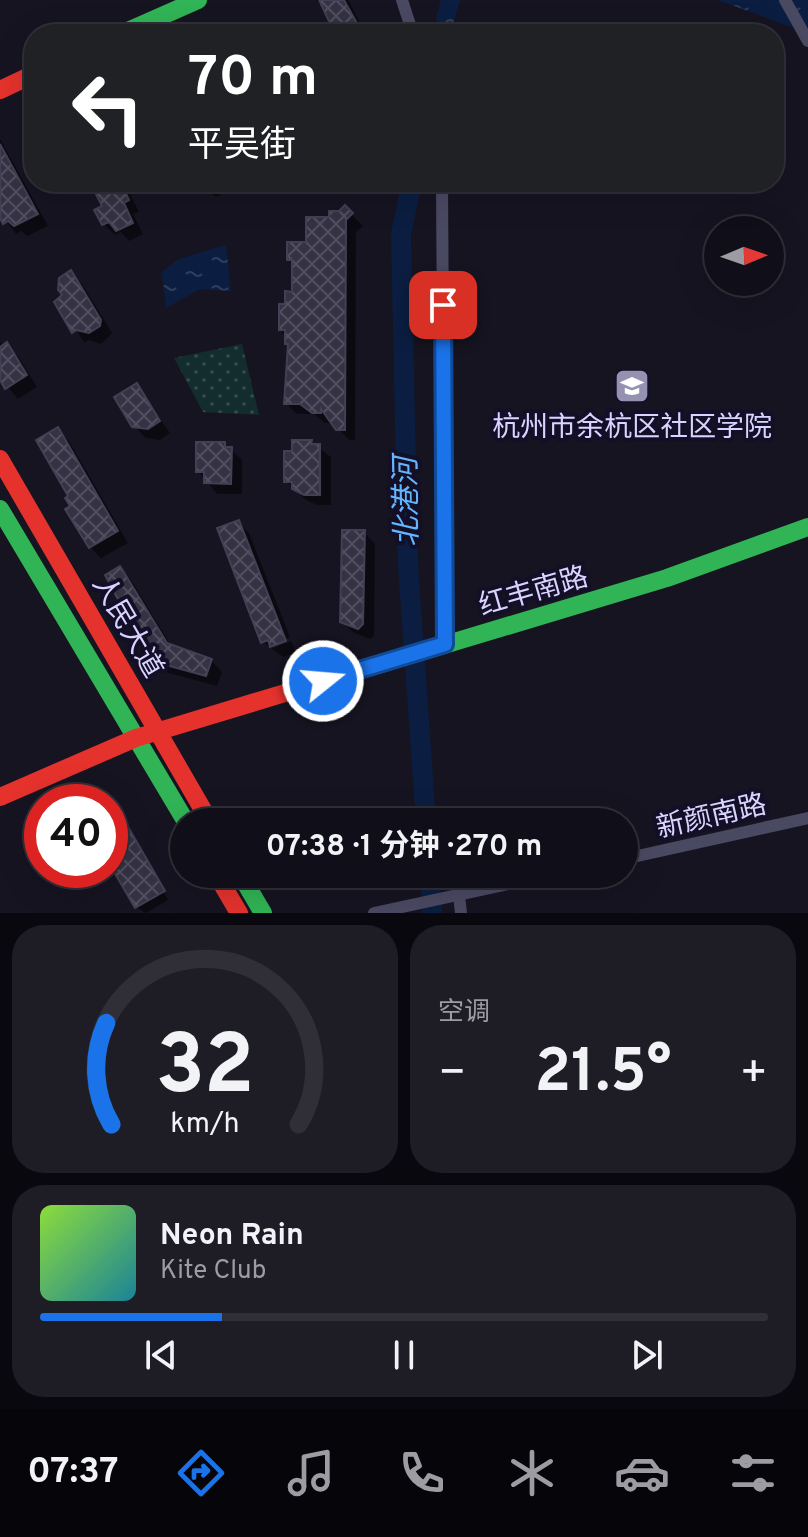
<!DOCTYPE html>
<html lang="zh">
<meta charset="utf-8">
<style>
body{margin:0;font-family:Overpass,"Noto Sans SC",sans-serif;background:#1e1d26;color:#f1f3f6;height:100vh;display:flex;flex-direction:column;font-size:30px;white-space:nowrap}
*{box-sizing:border-box;margin:0}
p{font-size:26px;color:#9c9ca2}
.icon{flex:none;width:44px;height:44px;fill:none;stroke:currentColor;stroke-width:2;stroke-linecap:round;stroke-linejoin:round}
.map{position:relative;height:913px;overflow:hidden}
.panel{display:flex;flex-direction:column;gap:12px;padding:12px;background:#09080e;flex:1}
.panel>*{flex:none}
.hud{position:absolute;left:24px;top:24px;width:760px;height:168px;border-radius:32px;box-shadow:0 8px 32px #0002,0 0 0 2px #302f38;background:#202124;color:#fff;overflow:hidden}
.needle{width:52px;rotate:88deg}
.fabs{position:absolute;left:704px;top:216px;display:grid;gap:16px}
.fabs a{display:grid;place-items:center;width:80px;height:80px;border-radius:50%;background:#100f19;box-shadow:0 8px 32px #0002,0 0 0 2px #302f38;font-size:40px}
.speed{position:absolute;left:24px;top:784px;display:flex;gap:16px;font-size:40px;font-weight:700;text-align:center}
.speed>*{display:grid;place-content:center;width:104px;height:104px;border-radius:50%;background:#100f19;box-shadow:0 8px 32px #0002,0 0 0 2px #302f38;line-height:1}
.speed .limit{border:12px solid #d22;background:#fff;color:#111}
.pin{position:absolute;display:grid;place-items:center;width:68px;height:68px;color:#fff;margin:-34px;border-radius:16px;box-shadow:0 4px 12px #0006}
.me{position:absolute;width:88px;margin:-44px;rotate:73deg;stroke-linejoin:round;filter:drop-shadow(0 0 6px #0008)}
.turn{display:flex;align-items:center;gap:28px;height:168px;padding:0 32px;font-size:36px}
.turn .icon{width:104px;height:104px;stroke-width:2.5}
.turn b{display:block;font-size:56px;line-height:68px}
.big{font-size:60px;font-weight:700;line-height:1.1}
.panel .tile{flex:1;display:flex;flex-direction:column;justify-content:center;gap:12px;min-width:0;padding:0 28px;border-radius:32px;background:#1e1d26}
.panel .dial{align-items:center;gap:0}
.dial svg{height:208px;overflow:visible;fill:none;stroke:#302f38;stroke-width:7;stroke-linecap:round;text-anchor:middle}
.dial text{fill:#f1f3f6;stroke:none}
.song{display:flex;align-items:center;gap:24px}
.cover{width:96px;height:96px;border-radius:12px;background:linear-gradient(135deg,hsl(90 70% 55%),hsl(190 70% 35%))}
.played{height:8px;border-radius:4px;background:linear-gradient(90deg,#1a73e8 25%,#302f38 25%)}
.keys{display:flex;justify-content:space-around;direction:ltr}
.heat{display:flex;justify-content:space-between;align-items:center;font-size:44px;direction:ltr}
.panel .tiles{flex:1;display:grid;gap:12px;grid-template-columns:1fr 1fr}
.tile:last-child{grid-column:span 2}
.trip{position:absolute;left:170px;top:808px;width:468px;height:80px;border-radius:40px;background:#100f19;box-shadow:0 8px 32px #0002,0 0 0 2px #302f38;font-weight:700;line-height:80px;text-align:center}
.dock{display:flex;height:128px;justify-content:space-around;align-items:center;background:#06060a;color:#9c9ca2}
.dock .icon{width:56px;height:56px}
.dock .current{color:#1a73e8}
.dock b{font-size:36px;color:#f1f3f6}
.map>svg:first-child{display:block}
.grass{fill:url(#grass-dots)}
.water{fill:url(#water-ripples)}
.shadow{fill:#0007}
.lines{fill:none;stroke-linecap:round;stroke-linejoin:round}
.river{stroke:#0b1e41;stroke-width:20}
.building{fill:url(#building-cross-hatch);stroke:#433f54;stroke-width:2}
.street{stroke:#4a4962;stroke-width:12}
.fast{stroke:#30b455;stroke-width:18}
.jam{stroke:#e5322d;stroke-width:18}
.route-casing{stroke:#114b97;stroke-width:20}
.route{stroke:#1a73e8;stroke-width:14}
.labels{text-anchor:middle;stroke-width:8;stroke-linejoin:round;paint-order:stroke}
.poi-label{font-size:28px;fill:#d9d4ff;stroke:#130f26}
.street-label{font-size:28px;fill:#d9d4ff;stroke:#130f26}
.water-label{font-size:30px;font-style:italic;fill:#62b6ff;stroke:#130f26}
</style>
<div class="map">
<svg width="808" height="913" viewBox="0 0 808 913">
<defs>
<pattern id="grass-dots" width="8" height="8" patternUnits="userSpaceOnUse" patternTransform="scale(2)"><rect width="8" height="8" fill="#132c2d"/><path d="M2 2h.1M6 6h.1" fill="none" stroke="#354a4c" stroke-width="1.8" stroke-linecap="round"/></pattern>
<pattern id="water-ripples" width="26" height="14" patternUnits="userSpaceOnUse" patternTransform="scale(2)"><rect width="26" height="14" fill="#0b1e41"/><path d="M2 4q2-2 4 0t4 0M15 11q2-2 4 0t4 0" fill="none" stroke="#2e3e5e"/></pattern>
<pattern id="building-cross-hatch" width="8" height="8" patternUnits="userSpaceOnUse" patternTransform="scale(2)"><rect width="8" height="8" fill="#343243"/><path d="M0 0l8 8M0 8l8-8" fill="none" stroke="#514f5f"/></pattern>
</defs>
<rect width="100%" height="100%" fill="#161421"/>
<path class="grass" d="M 242,344 L 259,415 L 203,412 L 174,358 Z"/>
<path class="water" d="M 441,0 L 460,0 L 450,34 L 440,34 L 436,18 Z
M 718,0 L 808,0 L 808,33 Z
M 226,245 L 231,291 L 200,289 L 166,308 L 162,272 L 179,259 Z"/>
<path class="shadow" d="M 316,0 L 348,0 L 366,34 L 337,34 L 326,10 Z
M 246,25 L 255,34 L 234,34 L 233,32 Z
M 0,139 L 48,226 L 27,236 L 21,231 L 16,234 L 0,213 Z
M 92,182 L 124,182 L 139,212 L 133,214 L 143,234 L 129,241 L 121,232 L 115,235 L 104,224 L 104,207 Z
M 229,182 L 232,189 L 216,197 L 209,191 L 204,194 L 192,182 Z
M 305,182 L 331,182 L 320,187 L 315,182 Z
M 345,208 L 363,226 L 356,232 L 355,440 L 349,440 L 333,423 L 325,423 L 314,414 L 297,414 L 286,403 L 290,347 L 281,329 L 294,294 L 294,265 L 289,260 Z
M 71,273 L 82,284 L 112,333 L 101,344 L 88,340 L 85,343 L 56,302 L 65,296 Z
M 0,342 L 18,356 L 37,387 L 18,399 L 0,378 Z
M 137,386 L 170,433 L 160,440 L 146,438 L 134,426 Z
M 58,430 L 69,441 L 128,543 L 101,558 L 90,547 L 72,507 Z
M 311,442 L 331,457 L 331,505 L 317,505 L 306,500 L 286,481 L 294,453 Z
M 224,444 L 242,460 L 242,494 L 217,494 L 198,471 Z
M 238,522 L 249,533 L 290,637 L 270,645 L 273,648 L 291,641 L 296,652 L 283,657 L 263,642 Z
M 364,532 L 375,544 L 374,636 L 370,639 L 354,633 L 342,622 Z
M 119,568 L 131,580 L 172,647 L 211,660 L 222,672 L 217,686 L 165,672 L 153,660 Z
M 110,816 L 124,823 L 168,900 L 146,913 L 136,907 L 110,861 Z"/>
<g class="lines">
<path class="river" d="M 412,182 L 401,234 L 408,565 L 426,822
M 430,874 L 432,913"/>
</g>
<path class="building" d="M 319,0 L 344,0 L 363,34 L 335,34 Z
M 0,144 L 38,214 L 14,226 L 8,221 L 3,224 L 0,218 Z
M 90,182 L 121,182 L 129,200 L 124,203 L 133,223 L 116,231 L 109,222 L 102,225 L 94,210 L 102,206 Z
M 345,205 L 353,213 L 346,220 L 345,430 L 336,430 L 321,409 L 321,413 L 312,413 L 300,404 L 284,404 L 288,344 L 285,344 L 285,330 L 279,330 L 279,304 L 285,304 L 285,291 L 292,292 L 292,260 L 287,260 L 287,242 L 306,242 L 306,217 L 329,217 L 329,211 L 339,211 Z
M 71,270 L 101,320 L 100,326 L 89,333 L 76,330 L 72,333 L 54,302 L 62,295 L 58,290 L 59,278 Z
M 7,342 L 27,375 L 5,389 L 0,380 L 0,347 Z
M 137,383 L 160,421 L 148,429 L 132,427 L 114,397 Z
M 58,427 L 118,531 L 89,548 L 65,509 L 70,506 L 65,498 L 68,496 L 36,440 Z
M 292,440 L 312,440 L 311,444 L 320,444 L 320,495 L 304,495 L 292,489 L 292,482 L 284,482 L 284,451 L 292,451 Z
M 196,442 L 225,442 L 225,447 L 232,447 L 231,484 L 204,483 L 204,472 L 196,472 Z
M 239,520 L 286,641 L 270,647 L 268,640 L 261,643 L 217,528 Z
M 342,530 L 365,530 L 363,624 L 358,629 L 340,622 Z
M 120,566 L 167,643 L 212,659 L 206,676 L 151,661 L 105,575 Z
M 110,813 L 123,818 L 165,891 L 135,908 L 110,865 Z
M 42,820 L 42,865 L 26,826 Z"/>
<g class="lines">
<path class="street" d="M 402,0 L 413,34
M 785,0 L 808,41
M 442,182 L 445,644
M 624,859 L 808,818
M 459,895 L 461,913
M 374,913 L 555,874"/>
<path class="fast" d="M 121,34 L 198,0
M 0,509 L 186,822
M 361,670 L 667,578 L 808,527
M 240,874 L 263,913"/>
<path class="jam" d="M 0,90 L 34,74
M 0,459 L 210,822
M 0,797 L 136,738 L 361,670
M 216,874 L 239,913"/>
</g>
<g class="lines">
<g class="route-casing">
<path id="route" d="M 323,681 L 445,644 L 443,305"/>
</g>
<use href="#route" class="route"/>
</g>
<defs>
<g id="school-square" transform="scale(1.8)"><rect x="-9" y="-9" width="18" height="18" rx="4" fill="#9591b1" stroke="#130f26"/><path d="M0-5L7-2L0 1L-7-2ZM-4 1L0 2.5L4 1V4Q0 6-4 4Z" fill="#fff"/></g>
</defs>
<g fill-rule="evenodd">
<use href="#school-square" x="632" y="386"/>
</g>
<g class="labels">
<g class="poi-label">
<text x="632" y="436">杭州市余杭区社区学院</text>
</g>
<g class="street-label">
<text transform="translate(533 590) rotate(-16)" y="10">红丰南路</text>
<text transform="translate(129 626) rotate(60)" y="10">人民大道</text>
<text transform="translate(711 815) rotate(-13)" y="10">新颜南路</text>
</g>
<g class="water-label">
<text transform="translate(406 502) rotate(-91)" y="10">北港河</text>
</g>
</g>
</svg>
<div class="fabs">
<a><svg class="needle" viewBox="-14 -14 28 28"><path d="M0-13l5 13h-10z" fill="#e53935"/><path d="M0 13l5-13h-10z" fill="#9c9ca2"/></svg></a>
</div>
<div class="speed"><div class="limit">40</div></div>
<div class="pin" style="left:443px;top:305px;background:#d93025"><svg class="icon" aria-label="arrive" viewBox="0 0 24 24"><path d="M6 21V4h12l-3 4 3 4H6"/></svg></div>
<svg class="me" style="left:323px;top:681px" viewBox="-20 -20 40 40"><circle r="17" fill="#1a73e8" stroke="#fff" stroke-width="3"/><path d="M0-11L8 9 0 5-8 9z" fill="#fff"/></svg>
<div class="trip">07:38 · 1 分钟 · 270 m</div>
<div class="hud">
<div class="turn"><svg class="icon" aria-label="left" viewBox="0 0 24 24"><path d="M17 20v-9H6M10 6l-5 5 5 5"/></svg><div><b>70 m</b>平吴街</div></div>
</div>
</div>
<section class="panel">
<div class="tiles">
<div class="tile dial"><svg viewBox="0 0 100 80">
<path d="M14 69A42 42 0 1 1 86 69"/>
<path d="M14 69A42 42 0 0 1 12 30" stroke="#1a73e8"/>
<text x="50" y="56" font-size="32" font-weight="700">32</text>
<text x="50" y="72" font-size="11">km/h</text>
</svg></div>
<div class="tile"><p>空调</p>
<div class="heat"><a>−</a><b class="big">21.5°</b><a>+</a></div>
</div>
<div class="tile">
<div class="song"><i class="cover"></i><div><b>Neon Rain</b><p>Kite Club</p></div></div>
<div class="played"></div>
<div class="keys"><svg class="icon" aria-label="previous" viewBox="0 0 24 24"><path d="M18 5L8 12l10 7zM5 5v14"/></svg><svg class="icon" aria-label="pause" viewBox="0 0 24 24"><path d="M8 5v14M16 5v14"/></svg><svg class="icon" aria-label="next" viewBox="0 0 24 24"><path d="M6 5l10 7-10 7zM19 5v14"/></svg></div>
</div>
</div>
</section>
<nav class="dock">
<b>07:37</b>
<svg class="icon current" aria-label="directions" viewBox="0 0 24 24"><path d="M12 3l9 9-9 9-9-9zM9 14v-3h6M13 9l2 2-2 2"/></svg>
<svg class="icon" aria-label="music" viewBox="0 0 24 24"><path d="M9 18V5l10-2v13"/><circle cx="6" cy="18" r="3"/><circle cx="16" cy="16" r="3"/></svg>
<svg class="icon" aria-label="phone" viewBox="0 0 24 24"><path d="M5 4h4l2 5-3 2q2 4 5 5l2-3 5 2v4C11 20 4 13 5 4z"/></svg>
<svg class="icon" aria-label="climate" viewBox="0 0 24 24"><path d="M12 3v18M4 7l16 10M4 17L20 7"/></svg>
<svg class="icon" aria-label="car" viewBox="0 0 24 24"><path d="M5 17H2v-5l4-1 3-4h7l3 4 3 1v5h-3M9 17h6M6 11h13"/><circle cx="7" cy="17" r="2"/><circle cx="17" cy="17" r="2"/></svg>
<svg class="icon" aria-label="filters" viewBox="0 0 24 24"><path d="M4 7h16M4 17h16"/><circle cx="9" cy="7" r="2"/><circle cx="15" cy="17" r="2"/></svg>
</nav>
